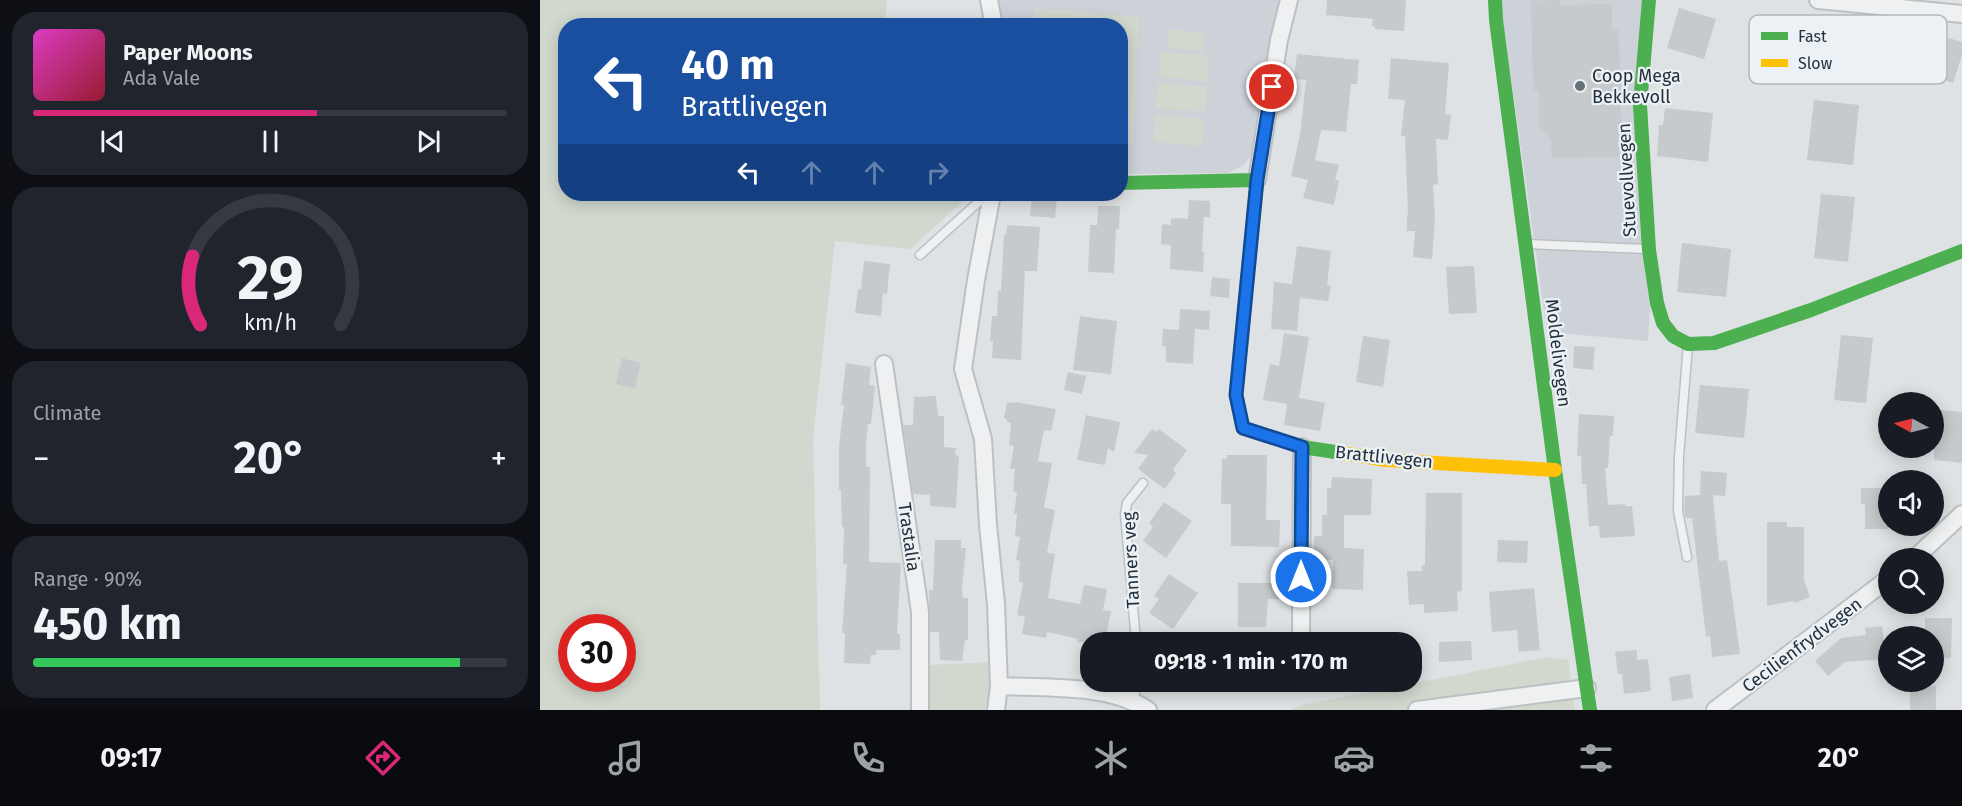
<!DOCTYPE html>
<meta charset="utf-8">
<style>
body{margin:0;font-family:"Fira Sans",sans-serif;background:#20242c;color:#f1f3f6;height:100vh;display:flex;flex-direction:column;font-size:22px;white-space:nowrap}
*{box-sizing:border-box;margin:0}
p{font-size:20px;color:#9ea1a6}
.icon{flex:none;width:33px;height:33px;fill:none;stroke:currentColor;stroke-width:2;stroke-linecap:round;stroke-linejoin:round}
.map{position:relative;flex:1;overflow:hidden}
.details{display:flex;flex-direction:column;gap:12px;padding:12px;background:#0d0f14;width:540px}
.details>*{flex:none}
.top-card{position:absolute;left:18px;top:18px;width:570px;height:183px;border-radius:24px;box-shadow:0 3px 15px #0003;background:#1a4fa0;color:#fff;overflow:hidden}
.needle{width:39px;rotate:277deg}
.tools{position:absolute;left:1338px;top:392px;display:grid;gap:12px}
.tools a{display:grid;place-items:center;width:66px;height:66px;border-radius:50%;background:#171b24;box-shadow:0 3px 15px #0003;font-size:30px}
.speed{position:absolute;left:18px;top:614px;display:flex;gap:12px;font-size:30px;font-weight:700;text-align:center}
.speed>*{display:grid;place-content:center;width:78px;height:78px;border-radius:50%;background:#171b24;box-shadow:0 3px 15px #0003;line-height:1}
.speed .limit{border:9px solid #d22;background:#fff;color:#111}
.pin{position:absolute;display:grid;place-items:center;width:51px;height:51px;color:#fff;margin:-26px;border:3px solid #fff;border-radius:50%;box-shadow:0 2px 6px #0007}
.me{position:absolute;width:66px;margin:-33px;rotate:0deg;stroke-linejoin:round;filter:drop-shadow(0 0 4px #0008)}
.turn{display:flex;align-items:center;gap:21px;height:126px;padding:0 24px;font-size:27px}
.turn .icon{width:78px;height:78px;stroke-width:2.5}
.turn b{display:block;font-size:42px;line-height:51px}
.lanes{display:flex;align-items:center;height:57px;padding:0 24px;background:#0003;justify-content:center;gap:30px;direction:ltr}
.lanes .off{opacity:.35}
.big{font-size:45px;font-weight:700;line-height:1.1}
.details .card{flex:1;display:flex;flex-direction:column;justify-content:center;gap:9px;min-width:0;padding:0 21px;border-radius:24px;background:#20242c}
.details .dial{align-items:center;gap:0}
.dial svg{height:156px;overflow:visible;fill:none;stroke:#363941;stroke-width:7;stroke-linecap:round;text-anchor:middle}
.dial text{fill:#f1f3f6;stroke:none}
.song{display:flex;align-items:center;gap:18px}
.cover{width:72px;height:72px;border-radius:9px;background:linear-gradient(135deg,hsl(310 70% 55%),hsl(350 70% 35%))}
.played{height:6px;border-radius:3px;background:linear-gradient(90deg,#db2777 60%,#363941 60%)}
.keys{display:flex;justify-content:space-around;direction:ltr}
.heat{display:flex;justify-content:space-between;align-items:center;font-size:33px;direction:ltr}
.charge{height:9px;border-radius:4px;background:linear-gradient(90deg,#34c759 90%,#363941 0)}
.trip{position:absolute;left:540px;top:632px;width:342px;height:60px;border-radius:24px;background:#171b24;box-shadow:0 3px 15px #0003;font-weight:700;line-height:60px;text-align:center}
.dock{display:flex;height:96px;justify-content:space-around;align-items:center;background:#090b0e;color:#9ea1a6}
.dock .icon{width:42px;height:42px}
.dock .on{color:#db2777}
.dock b{font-size:27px;color:#f1f3f6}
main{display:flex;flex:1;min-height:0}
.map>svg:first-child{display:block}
.built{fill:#ccd2d8}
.green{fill:#d1d9cf;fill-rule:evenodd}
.building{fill:#c7cacc}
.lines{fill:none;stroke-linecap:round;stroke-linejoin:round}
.lane-casing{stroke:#bdc0c2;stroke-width:11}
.street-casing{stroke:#bdc0c2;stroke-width:20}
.lane{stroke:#eef0f1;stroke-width:8}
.street{stroke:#eef0f1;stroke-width:16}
.fast{stroke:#4caf50;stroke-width:14}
.slow{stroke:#ffc107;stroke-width:14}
.route-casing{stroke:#114b97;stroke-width:15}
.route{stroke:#1a73e8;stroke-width:10}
.poi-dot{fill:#667077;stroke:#ebf1f4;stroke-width:2}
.labels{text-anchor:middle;stroke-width:4.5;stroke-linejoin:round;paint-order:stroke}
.poi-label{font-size:18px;fill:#25323d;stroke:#ebf1f4;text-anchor:start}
.street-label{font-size:18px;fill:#25323d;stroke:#ebf1f4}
.key{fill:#ebf1f4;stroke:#b0b8bd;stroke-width:1.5}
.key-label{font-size:16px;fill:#25323d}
</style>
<main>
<section class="details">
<div class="card">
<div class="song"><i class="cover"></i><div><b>Paper Moons</b><p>Ada Vale</p></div></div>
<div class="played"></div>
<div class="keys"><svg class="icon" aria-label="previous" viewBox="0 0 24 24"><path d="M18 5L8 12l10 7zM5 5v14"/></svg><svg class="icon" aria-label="pause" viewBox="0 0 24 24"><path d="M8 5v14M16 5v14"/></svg><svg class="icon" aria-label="next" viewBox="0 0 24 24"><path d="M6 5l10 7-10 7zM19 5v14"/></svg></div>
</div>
<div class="card dial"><svg viewBox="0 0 100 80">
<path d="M14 69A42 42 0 1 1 86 69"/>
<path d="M14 69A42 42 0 0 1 10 34" stroke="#db2777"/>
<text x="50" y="56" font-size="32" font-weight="700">29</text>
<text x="50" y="72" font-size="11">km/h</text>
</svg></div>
<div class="card"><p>Climate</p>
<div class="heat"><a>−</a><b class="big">20°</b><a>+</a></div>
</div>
<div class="card"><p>Range · 90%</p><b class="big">450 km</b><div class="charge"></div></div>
</section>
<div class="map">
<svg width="1422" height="710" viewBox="0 0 1422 710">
<rect width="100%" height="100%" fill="#dfe2e4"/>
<path class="built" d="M 455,0 L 741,0 L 714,151 L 704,165 L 688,173 L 581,174 L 580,26 L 460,25 Z
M 960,0 L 1103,0 L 1110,306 L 1108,341 L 1007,332 Z"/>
<path class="green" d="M 0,0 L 347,0 L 345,25 L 26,26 L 26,194 L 431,194 L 370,249 L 295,241 L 273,438 L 280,710 L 0,710 ZM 32,627 L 82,627 L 82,678 L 32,678 Z
M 495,8 L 599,17 L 593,144 L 581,143 L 580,26 L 494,25 Z
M 628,29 L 665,33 L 664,51 L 627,48 Z
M 621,52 L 669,56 L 668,81 L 619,77 Z
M 618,83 L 667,87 L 665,112 L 616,108 Z
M 615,114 L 664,119 L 662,146 L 613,142 Z
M 1009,657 L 1028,660 L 1035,710 L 750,710 L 761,705 Z
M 452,662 L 452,684 L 445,710 L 387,710 L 386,665 Z"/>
<path class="building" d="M 787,0 L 866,0 L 864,31 L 835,29 L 835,26 L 832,26 L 833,19 L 786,15 Z
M 1020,0 L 1021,5 L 1072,4 L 1072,29 L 1079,29 L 1081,125 L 1078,125 L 1079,157 L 1012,158 L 1011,139 L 999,127 L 999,90 L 993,90 L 991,1 Z
M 1139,8 L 1176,19 L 1164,59 L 1127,48 Z
M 1388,32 L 1422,42 L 1422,55 L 1413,83 L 1376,71 Z
M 757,54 L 819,60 L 817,84 L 811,84 L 806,132 L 781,130 L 775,160 L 799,165 L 795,180 L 799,181 L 794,205 L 763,198 L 768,180 L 751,176 L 760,135 L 766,80 L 754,79 Z
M 851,58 L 909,63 L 905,114 L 911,115 L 908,140 L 896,139 L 898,184 L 893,185 L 895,219 L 892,259 L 873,257 L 875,231 L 867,231 L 867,215 L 868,215 L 865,136 L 861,136 L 865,100 L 848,99 Z
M 1274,100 L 1319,105 L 1313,165 L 1267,160 Z
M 1125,108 L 1173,113 L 1168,162 L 1117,156 L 1119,125 L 1123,125 Z
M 1281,194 L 1315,197 L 1308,262 L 1274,258 Z
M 492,195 L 517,197 L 515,218 L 490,216 Z
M 649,200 L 670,201 L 670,217 L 664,217 L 662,252 L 664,252 L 663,272 L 630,269 L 631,245 L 621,244 L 622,224 L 631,225 L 631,219 L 636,218 L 648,219 Z
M 558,206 L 580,206 L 579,229 L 576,229 L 574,273 L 548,272 L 550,225 L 557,225 Z
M 467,225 L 500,227 L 497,271 L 485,271 L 481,360 L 452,358 L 453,341 L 450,341 L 452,316 L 457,316 L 458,291 L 461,291 L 464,235 L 466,235 Z
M 1142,243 L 1191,249 L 1186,297 L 1137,292 Z
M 757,246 L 791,251 L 787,285 L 791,286 L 788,301 L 760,298 L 757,331 L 731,329 L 734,282 L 752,284 Z
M 324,261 L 350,264 L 347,294 L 343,293 L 341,316 L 315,313 L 318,289 L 321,289 Z
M 934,266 L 937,313 L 909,314 L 906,267 Z
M 672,277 L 690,279 L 689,298 L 670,296 Z
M 640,309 L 670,311 L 669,330 L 655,329 L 653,364 L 626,362 L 626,346 L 622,346 L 623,329 L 639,330 Z
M 540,316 L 577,321 L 571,374 L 533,370 Z
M 744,333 L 769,337 L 759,398 L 785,403 L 780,431 L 744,425 L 747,404 L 723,400 L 730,364 L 739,366 Z
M 1301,335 L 1333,338 L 1326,403 L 1294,400 Z
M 823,336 L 850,340 L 843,387 L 816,382 Z
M 1034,346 L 1055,347 L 1053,370 L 1033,368 Z
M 82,358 L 101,363 L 95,388 L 76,384 Z
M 306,363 L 331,367 L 329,385 L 335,386 L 331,424 L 328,424 L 326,445 L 326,467 L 330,467 L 329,562 L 361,563 L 357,634 L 360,634 L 360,650 L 336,650 L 336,655 L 331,655 L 330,664 L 304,663 L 305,633 L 302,633 L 307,564 L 303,564 L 304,527 L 302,527 L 301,490 L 299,490 L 299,446 L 304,405 L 301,405 Z
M 528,372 L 546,376 L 542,394 L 524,390 Z
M 1160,385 L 1209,389 L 1204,438 L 1155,433 Z
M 396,396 L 398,416 L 404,416 L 404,447 L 416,448 L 415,455 L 419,456 L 416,508 L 390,506 L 390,495 L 373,494 L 363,425 L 373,425 L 374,397 Z
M 467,402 L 475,403 L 475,402 L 516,409 L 511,431 L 504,430 L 498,461 L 512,463 L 504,507 L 515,510 L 507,553 L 515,554 L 508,598 L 540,604 L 544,585 L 567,589 L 563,610 L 571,611 L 565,642 L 537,642 L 538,639 L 507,632 L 506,638 L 482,634 L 485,617 L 477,615 L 483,583 L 479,582 L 480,561 L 476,560 L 480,537 L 475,536 L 477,514 L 474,514 L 477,492 L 473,491 L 475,469 L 470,469 L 474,446 L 469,445 L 471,423 L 467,422 L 467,419 L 464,418 Z
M 1394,409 L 1422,412 L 1422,463 L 1394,460 Z
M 1039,414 L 1074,416 L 1073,436 L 1070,436 L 1068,468 L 1065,468 L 1068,505 L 1085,504 L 1085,506 L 1092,506 L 1095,536 L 1060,538 L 1059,526 L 1049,526 L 1046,484 L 1042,484 L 1041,456 L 1037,456 Z
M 546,415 L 580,422 L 574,452 L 568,448 L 565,465 L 537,460 Z
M 612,429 L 617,432 L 619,429 L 647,450 L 633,470 L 636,473 L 625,489 L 598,469 L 608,455 L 594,453 Z
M 686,455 L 727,455 L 726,520 L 740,520 L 739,547 L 691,546 L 691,504 L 681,504 L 682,459 L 687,459 Z
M 1161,471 L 1187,473 L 1185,496 L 1173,495 L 1179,561 L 1187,560 L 1200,654 L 1172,657 L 1170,636 L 1166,637 L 1152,518 L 1146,518 L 1144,510 L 1145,496 L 1160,495 Z
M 792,477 L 832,479 L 831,515 L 804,515 L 804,548 L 824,549 L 823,590 L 792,589 L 793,560 L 774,560 L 774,536 L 782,536 L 782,515 L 787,515 L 787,488 L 791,488 Z
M 1321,488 L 1345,488 L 1345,499 L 1348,499 L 1348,529 L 1325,529 L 1325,504 L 1321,504 Z
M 886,493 L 922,493 L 922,591 L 917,592 L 918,611 L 884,613 L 884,604 L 869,605 L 867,571 L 882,571 L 882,565 L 885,565 Z
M 624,502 L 652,521 L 626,558 L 603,541 L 613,527 L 609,523 Z
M 1227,522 L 1247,522 L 1247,527 L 1264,527 L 1264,580 L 1270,597 L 1255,603 L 1254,601 L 1227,606 Z
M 395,540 L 421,540 L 421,548 L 426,548 L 422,589 L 423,598 L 428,598 L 428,640 L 425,640 L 422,661 L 400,660 L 399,632 L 390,632 L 389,590 L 393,590 Z
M 958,540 L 988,541 L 987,563 L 957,562 Z
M 629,574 L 658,593 L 633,629 L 609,613 L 619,599 L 614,596 Z
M 736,577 L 751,577 L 751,600 L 728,599 L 726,627 L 698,627 L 698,583 L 736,583 Z
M 994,588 L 1000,650 L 979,652 L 977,630 L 952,632 L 949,592 Z
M 1385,618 L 1412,618 L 1411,658 L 1394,658 L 1394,636 L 1385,636 Z
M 1342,626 L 1346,659 L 1305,662 L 1288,676 L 1275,661 L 1301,638 L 1326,635 L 1325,628 Z
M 931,641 L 932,660 L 899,662 L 899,642 Z
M 1097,650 L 1097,660 L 1108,659 L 1111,691 L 1084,694 L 1082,674 L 1078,674 L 1075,652 Z
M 1150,674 L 1153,698 L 1132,701 L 1129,677 Z
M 1370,685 L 1396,686 L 1396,710 L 1370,710 Z"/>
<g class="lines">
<g class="lane-casing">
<path id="lane" d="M 987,244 L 1106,249
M 380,255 L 444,197 L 451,194
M 1147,557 L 1138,511 L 1139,457 L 1148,344
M 596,642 L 585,514 L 587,503 L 603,483
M 594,700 L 596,681"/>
</g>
<g class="street-casing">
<path id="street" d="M 449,0 L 454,26
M 1278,0 L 1422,14
M 717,180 L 739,40 L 749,0
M 452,194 L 436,280 L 423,369 L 443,439 L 448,525 L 456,604 L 459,686 L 456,710
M 344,364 L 380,612 L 380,710
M 1375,558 L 1422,514
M 761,642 L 762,447
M 459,686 C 505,688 570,684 608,710
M 877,710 L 1047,688
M 1175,710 L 1348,579"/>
</g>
<use href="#lane" class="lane"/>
<use href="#street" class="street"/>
<path class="fast" d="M 955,0 L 956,20 L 1015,470 L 1050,710
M 1109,0 L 1100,105 L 1109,250 L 1117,303 L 1123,323 L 1133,336 L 1148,344 L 1174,343 L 1271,310 L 1422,251
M 580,183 L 717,180 L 696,395 L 703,428 L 762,447 L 802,453"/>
<path class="slow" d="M 802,453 L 846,460 L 1015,470"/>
</g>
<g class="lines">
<g class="route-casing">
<path id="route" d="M 732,87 L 717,180 L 696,395 L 703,428 L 762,447 L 761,577"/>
</g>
<use href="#route" class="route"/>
</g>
<circle class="poi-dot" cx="1040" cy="86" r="6"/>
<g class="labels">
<g class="poi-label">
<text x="1052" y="82">Coop Mega<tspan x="1052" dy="21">Bekkevoll</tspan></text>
</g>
<g class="street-label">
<text transform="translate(1087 180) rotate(-93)" y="6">Stuevollvegen</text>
<text transform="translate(1018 353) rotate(83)" y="6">Moldelivegen</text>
<text transform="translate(844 457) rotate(6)" y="6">Brattlivegen</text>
<text transform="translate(369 537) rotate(82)" y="6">Trastalia</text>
<text transform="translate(591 560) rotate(-93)" y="6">Tanners veg</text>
<text transform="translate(1262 645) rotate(-37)" y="6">Cecilienfrydvegen</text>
</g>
</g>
<rect x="1209" y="15" width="198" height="69" rx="9" class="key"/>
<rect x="1221" y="32" width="27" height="8" fill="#4caf50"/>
<rect x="1221" y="59" width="27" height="8" fill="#ffc107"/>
<g class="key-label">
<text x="1258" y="42">Fast</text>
<text x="1258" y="69">Slow</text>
</g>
</svg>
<div class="tools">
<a><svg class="needle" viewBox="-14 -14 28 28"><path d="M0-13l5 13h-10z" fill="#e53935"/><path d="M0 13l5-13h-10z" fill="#9ea1a6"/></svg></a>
<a><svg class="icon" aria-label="sound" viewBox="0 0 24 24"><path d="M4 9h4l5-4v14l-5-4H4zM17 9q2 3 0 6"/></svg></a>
<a><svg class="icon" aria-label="search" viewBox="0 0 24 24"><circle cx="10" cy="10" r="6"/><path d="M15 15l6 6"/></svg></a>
<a><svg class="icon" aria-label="layers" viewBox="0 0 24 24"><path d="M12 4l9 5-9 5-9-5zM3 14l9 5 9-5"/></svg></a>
</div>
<div class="speed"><div class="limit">30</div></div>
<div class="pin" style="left:732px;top:87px;background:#d93025"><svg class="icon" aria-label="arrive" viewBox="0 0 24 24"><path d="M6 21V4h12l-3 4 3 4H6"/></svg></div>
<svg class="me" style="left:761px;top:577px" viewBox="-20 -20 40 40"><circle r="17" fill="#1a73e8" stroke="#fff" stroke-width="3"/><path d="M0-11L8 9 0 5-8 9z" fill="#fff"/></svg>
<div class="trip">09:18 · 1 min · 170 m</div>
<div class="top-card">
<div class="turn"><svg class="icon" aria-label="left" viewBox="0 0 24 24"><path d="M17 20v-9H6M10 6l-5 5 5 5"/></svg><div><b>40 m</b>Brattlivegen</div></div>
<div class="lanes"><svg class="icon" aria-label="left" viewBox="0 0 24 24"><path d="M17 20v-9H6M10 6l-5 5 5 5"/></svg><svg class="icon off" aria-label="ahead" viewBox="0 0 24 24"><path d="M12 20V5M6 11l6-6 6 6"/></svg><svg class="icon off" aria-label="ahead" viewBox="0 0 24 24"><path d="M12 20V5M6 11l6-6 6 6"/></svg><svg class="icon off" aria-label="right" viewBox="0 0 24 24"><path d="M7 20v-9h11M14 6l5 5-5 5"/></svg></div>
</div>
</div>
</main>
<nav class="dock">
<b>09:17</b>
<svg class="icon on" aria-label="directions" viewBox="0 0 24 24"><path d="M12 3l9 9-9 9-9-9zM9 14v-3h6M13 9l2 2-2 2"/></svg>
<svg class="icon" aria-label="music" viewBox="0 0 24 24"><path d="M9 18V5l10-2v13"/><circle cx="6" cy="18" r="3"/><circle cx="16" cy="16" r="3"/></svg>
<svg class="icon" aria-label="phone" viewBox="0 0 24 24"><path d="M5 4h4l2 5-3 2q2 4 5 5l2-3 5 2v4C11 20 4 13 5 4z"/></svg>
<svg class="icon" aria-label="climate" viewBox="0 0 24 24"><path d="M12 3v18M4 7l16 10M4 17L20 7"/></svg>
<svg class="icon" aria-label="car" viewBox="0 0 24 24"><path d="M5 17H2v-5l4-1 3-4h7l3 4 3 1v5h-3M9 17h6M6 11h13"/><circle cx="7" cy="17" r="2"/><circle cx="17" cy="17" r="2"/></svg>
<svg class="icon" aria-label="filters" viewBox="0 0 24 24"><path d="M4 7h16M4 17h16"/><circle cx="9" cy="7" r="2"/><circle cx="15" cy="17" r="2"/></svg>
<b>20°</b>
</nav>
